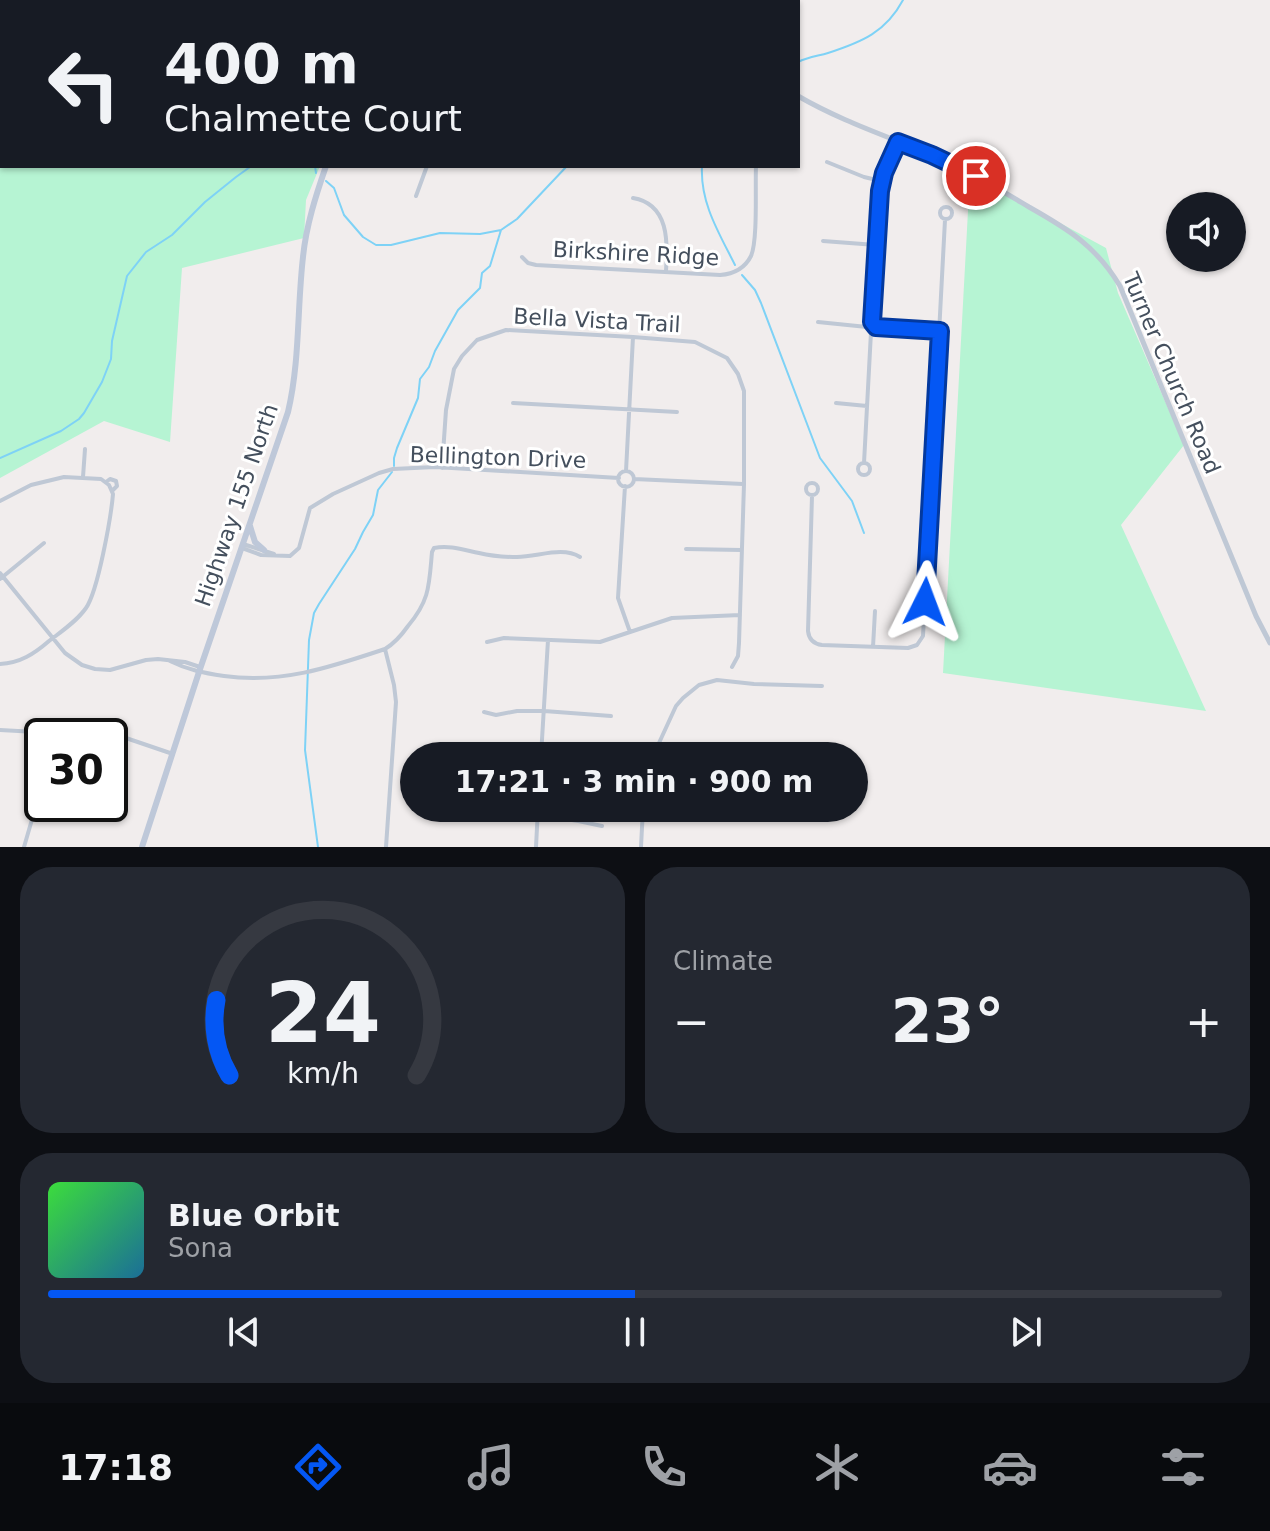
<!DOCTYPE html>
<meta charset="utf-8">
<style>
body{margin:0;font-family:"DejaVu Sans",sans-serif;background:#242831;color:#f1f3f6;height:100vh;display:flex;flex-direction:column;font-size:30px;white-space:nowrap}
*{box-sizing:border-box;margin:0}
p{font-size:26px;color:#9ea1a6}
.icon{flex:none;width:44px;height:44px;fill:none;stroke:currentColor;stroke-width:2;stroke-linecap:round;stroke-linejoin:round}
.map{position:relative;height:847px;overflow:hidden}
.sheet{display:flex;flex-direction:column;gap:20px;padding:20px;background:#0d0f14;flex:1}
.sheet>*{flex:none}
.hud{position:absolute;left:0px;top:0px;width:800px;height:168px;box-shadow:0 2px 6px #0004;background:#171b24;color:#f1f3f6;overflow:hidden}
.controls{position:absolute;left:1166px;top:192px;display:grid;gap:16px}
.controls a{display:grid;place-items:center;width:80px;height:80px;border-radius:50%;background:#171b24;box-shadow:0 2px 6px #0004;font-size:40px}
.speed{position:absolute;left:24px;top:718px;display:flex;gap:16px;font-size:40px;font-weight:700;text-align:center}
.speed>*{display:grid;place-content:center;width:104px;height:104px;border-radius:50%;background:#171b24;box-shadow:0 2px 6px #0004;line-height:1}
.speed .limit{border:4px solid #111;border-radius:12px;background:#fff;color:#111}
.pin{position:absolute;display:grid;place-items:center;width:68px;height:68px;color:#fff;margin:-34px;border:4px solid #fff;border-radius:50%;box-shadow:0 2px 8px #0007}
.me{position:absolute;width:88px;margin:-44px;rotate:3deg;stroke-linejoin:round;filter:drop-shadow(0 0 6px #0008)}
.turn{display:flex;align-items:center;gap:28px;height:168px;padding:0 32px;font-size:36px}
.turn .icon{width:104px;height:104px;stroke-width:2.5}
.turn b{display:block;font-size:56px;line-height:68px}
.big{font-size:60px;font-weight:600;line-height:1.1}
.sheet .widget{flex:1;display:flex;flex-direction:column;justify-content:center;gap:12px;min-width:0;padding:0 28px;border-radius:32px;background:#242831}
.sheet .dial{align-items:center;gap:0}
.dial svg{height:208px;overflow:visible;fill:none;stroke:#363941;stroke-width:7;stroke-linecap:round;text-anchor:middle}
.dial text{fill:#f1f3f6;stroke:none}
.song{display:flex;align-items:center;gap:24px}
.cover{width:96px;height:96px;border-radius:12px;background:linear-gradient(135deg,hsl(120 70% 55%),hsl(200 70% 35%))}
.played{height:8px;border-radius:4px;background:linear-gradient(90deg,#0457f4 50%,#363941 50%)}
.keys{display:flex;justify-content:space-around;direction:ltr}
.heat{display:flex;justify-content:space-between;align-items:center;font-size:44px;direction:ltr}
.sheet .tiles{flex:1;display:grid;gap:20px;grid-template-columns:1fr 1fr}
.widget:last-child{grid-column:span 2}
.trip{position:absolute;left:400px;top:742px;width:468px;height:80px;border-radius:40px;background:#171b24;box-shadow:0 2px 6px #0004;font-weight:600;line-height:80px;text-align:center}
.tabs{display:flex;height:128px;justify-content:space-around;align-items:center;background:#090b0e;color:#9ea1a6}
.tabs .icon{width:56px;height:56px}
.tabs .active{color:#0457f4}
.tabs b{font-size:36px;color:#f1f3f6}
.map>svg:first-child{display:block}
.green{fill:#b6f4d3}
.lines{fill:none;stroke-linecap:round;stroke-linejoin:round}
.stream{stroke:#7ed2f6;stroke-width:2}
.minor{stroke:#bfc8d5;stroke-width:4}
.tertiary{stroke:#bfc8d5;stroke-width:5}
.secondary{stroke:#bec8d9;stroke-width:6}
.route-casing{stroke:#03399f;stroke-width:20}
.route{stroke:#0457f4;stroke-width:14}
.labels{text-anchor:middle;stroke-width:6;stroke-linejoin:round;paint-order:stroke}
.street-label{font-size:22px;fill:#444f5d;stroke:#fff}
</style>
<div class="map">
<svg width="1270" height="847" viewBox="0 0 1270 847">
<rect width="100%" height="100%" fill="#f1eded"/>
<path class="green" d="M 0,135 L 2,135 L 2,166 L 320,166 L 306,200 L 304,238 L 182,268 L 170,442 L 104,421 L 0,478 Z
M 970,174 L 1106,248 L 1118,293 L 1184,445 L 1121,525 L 1206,711 L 943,673 Z"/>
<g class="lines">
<path class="stream" d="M 798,62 C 808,57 818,56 828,53 C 862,42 886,32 903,0
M 315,166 L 316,173
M 702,166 C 700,203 719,233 735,265
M 326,181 L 334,188 L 344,215 L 363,237 L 376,245 L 391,245 L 440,233 L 480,234 L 501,230 L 517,219 L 567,166
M 742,275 L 755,290 L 761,303 L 820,458 L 852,501 L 864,533
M 0,458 L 61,431 L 79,419 L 84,413 L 102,382 L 111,359 L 112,341 L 127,276 L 146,252 L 172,235 L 205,202 L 236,177 L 250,167 L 256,166
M 394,466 L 394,458 L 397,448 L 418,398 L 420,379 L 429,367 L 435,351 L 458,310 L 480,288 L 482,273 L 490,266 L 501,230
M 318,847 L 305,750 L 309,640 L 314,613 L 319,604 L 355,549 L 363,532 L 373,515 L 378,490 L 392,472"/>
<path class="minor" d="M 261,0 L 263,2
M 0,71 L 2,71
M 827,162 L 864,177 L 881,181
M 886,165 L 886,158 L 892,140
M 416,196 L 427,166
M 633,198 C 669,204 668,242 666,271
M940 213a6 6 0 1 1 12 0a6 6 0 1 1-12 0Z
M 823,241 L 876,245
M 522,257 L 528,263 L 536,265 L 720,275 C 733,274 745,268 751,256 C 758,240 755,186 756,166
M 818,322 L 867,327 L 871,332
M 872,322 L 880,186 L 886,167 L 898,142
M 872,322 L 876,327 L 938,331
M 513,403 L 677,412
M 836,403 L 867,406
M858 469a6 6 0 1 1 12 0a6 6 0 1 1-12 0Z
M 864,463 L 871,332
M 442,468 L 446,410 L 454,369 L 462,356 L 477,340 L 506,330 L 633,337 L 695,342 L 727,358 L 738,374 L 744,391 L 744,484 L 739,643 L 738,656 L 732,667
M 626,471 L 633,337
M618 479a8 8 0 1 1 16 0a8 8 0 1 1-16 0Z
M 83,477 L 85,449
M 634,479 L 743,484
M 106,482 L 110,479 L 116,481 L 117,486 L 112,491
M806 489a6 6 0 1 1 12 0a6 6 0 1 1-12 0Z
M 625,486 L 618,598 L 630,632
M 812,496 L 808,631 C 809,640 814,644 822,645 L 908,648 L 917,645 L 923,636 L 945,220
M 0,501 L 31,485 L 64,477 L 101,479 L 109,485 L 113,494 C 111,517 98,591 86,608 C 77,621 62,631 49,641 C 34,654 20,663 0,664
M 243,544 L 274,554
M 242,548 L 261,555 L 290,556 L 299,548 L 310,508 L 333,494 L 379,473 L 393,469 L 435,467 L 619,478
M 686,549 L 741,550
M 0,573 L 65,653 L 82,665 L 95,669 L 110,670 L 146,660 L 158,659 L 185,662 L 200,667
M 0,579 L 44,543
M 487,642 L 504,638 L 600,642 L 672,618 L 740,615
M 873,647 L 875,611
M 385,649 L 394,685 L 396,702 L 386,847
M 170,661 C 188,670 204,673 224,676 C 282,684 331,667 385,649 C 395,643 401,636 408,626 C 430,600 429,585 432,552 L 434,548 C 450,545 464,550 479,553 C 491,556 505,557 517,557 C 538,557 562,546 580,557
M 484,712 L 496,715 L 517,711 L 544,711 L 611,716
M 0,730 L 108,736
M 110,736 L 123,737 L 173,754
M 541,756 L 548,640
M 653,756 L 676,706 L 683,698 L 699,685 L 717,680 L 754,684 L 822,686
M 475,820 C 518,812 560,816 602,826
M 24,847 L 33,816 L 42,799
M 536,847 L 538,808
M 641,847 L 643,808"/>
<path class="tertiary" d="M 798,96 C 841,121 887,136 932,155 C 966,169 997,188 1029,207 C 1068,229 1096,246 1120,286 L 1256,616 L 1270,643"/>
<path class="secondary" d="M 375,2 L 375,0
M 250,526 L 255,542 L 264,550
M 142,847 L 199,672 L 288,412 C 300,361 297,309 303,257 C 306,226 316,195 326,166"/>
</g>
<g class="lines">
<g class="route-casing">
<path id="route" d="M 925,602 L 940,331 L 876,327 L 872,322 L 880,191 L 884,173 L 898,142 L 932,155 L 976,176"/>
</g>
<use href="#route" class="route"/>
</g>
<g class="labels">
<g class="street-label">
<text transform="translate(636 253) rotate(3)" y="8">Birkshire Ridge</text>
<text transform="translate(597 320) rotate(3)" y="8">Bella Vista Trail</text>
<text transform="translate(1172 373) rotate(67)" y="8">Turner Church Road</text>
<text transform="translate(498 457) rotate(2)" y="8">Bellington Drive</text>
<text transform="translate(236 505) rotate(-71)" y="8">Highway 155 North</text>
</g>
</g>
</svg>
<div class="controls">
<a><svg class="icon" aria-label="sound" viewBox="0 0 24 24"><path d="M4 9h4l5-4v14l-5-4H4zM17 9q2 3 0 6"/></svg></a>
</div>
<div class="speed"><div class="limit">30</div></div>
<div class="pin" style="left:976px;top:176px;background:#d93025"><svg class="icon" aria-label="arrive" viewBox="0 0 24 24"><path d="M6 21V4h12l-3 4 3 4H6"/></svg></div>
<svg class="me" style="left:925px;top:602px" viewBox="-20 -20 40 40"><path d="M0-17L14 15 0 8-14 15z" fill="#0457f4" stroke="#fff" stroke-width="4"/></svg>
<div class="trip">17:21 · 3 min · 900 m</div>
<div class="hud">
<div class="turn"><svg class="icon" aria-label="left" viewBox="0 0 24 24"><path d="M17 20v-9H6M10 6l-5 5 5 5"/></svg><div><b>400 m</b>Chalmette Court</div></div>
</div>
</div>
<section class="sheet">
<div class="tiles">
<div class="widget dial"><svg viewBox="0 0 100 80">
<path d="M14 69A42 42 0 1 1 86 69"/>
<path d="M14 69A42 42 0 0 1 9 40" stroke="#0457f4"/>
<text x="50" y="56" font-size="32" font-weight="700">24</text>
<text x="50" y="72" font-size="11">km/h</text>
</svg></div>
<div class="widget"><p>Climate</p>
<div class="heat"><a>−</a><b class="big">23°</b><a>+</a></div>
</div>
<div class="widget">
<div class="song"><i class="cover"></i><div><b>Blue Orbit</b><p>Sona</p></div></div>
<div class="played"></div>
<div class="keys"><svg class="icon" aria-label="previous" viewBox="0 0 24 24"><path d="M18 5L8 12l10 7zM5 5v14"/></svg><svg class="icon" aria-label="pause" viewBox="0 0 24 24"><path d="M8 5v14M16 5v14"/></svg><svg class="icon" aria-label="next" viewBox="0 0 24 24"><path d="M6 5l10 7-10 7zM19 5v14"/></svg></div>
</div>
</div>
</section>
<nav class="tabs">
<b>17:18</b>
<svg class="icon active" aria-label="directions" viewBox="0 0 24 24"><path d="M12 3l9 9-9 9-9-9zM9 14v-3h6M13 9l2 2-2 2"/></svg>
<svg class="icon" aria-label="music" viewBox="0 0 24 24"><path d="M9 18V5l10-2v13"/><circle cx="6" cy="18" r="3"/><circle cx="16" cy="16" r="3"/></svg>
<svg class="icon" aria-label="phone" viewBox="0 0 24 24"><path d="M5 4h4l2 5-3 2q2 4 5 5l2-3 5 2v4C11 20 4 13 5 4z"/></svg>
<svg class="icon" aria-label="climate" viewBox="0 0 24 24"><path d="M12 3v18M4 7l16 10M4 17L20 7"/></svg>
<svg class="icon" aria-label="car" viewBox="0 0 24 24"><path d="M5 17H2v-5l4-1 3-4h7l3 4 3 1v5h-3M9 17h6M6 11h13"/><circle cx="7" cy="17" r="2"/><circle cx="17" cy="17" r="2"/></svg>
<svg class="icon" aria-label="filters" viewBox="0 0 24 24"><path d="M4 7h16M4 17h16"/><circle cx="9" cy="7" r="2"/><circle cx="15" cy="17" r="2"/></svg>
</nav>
